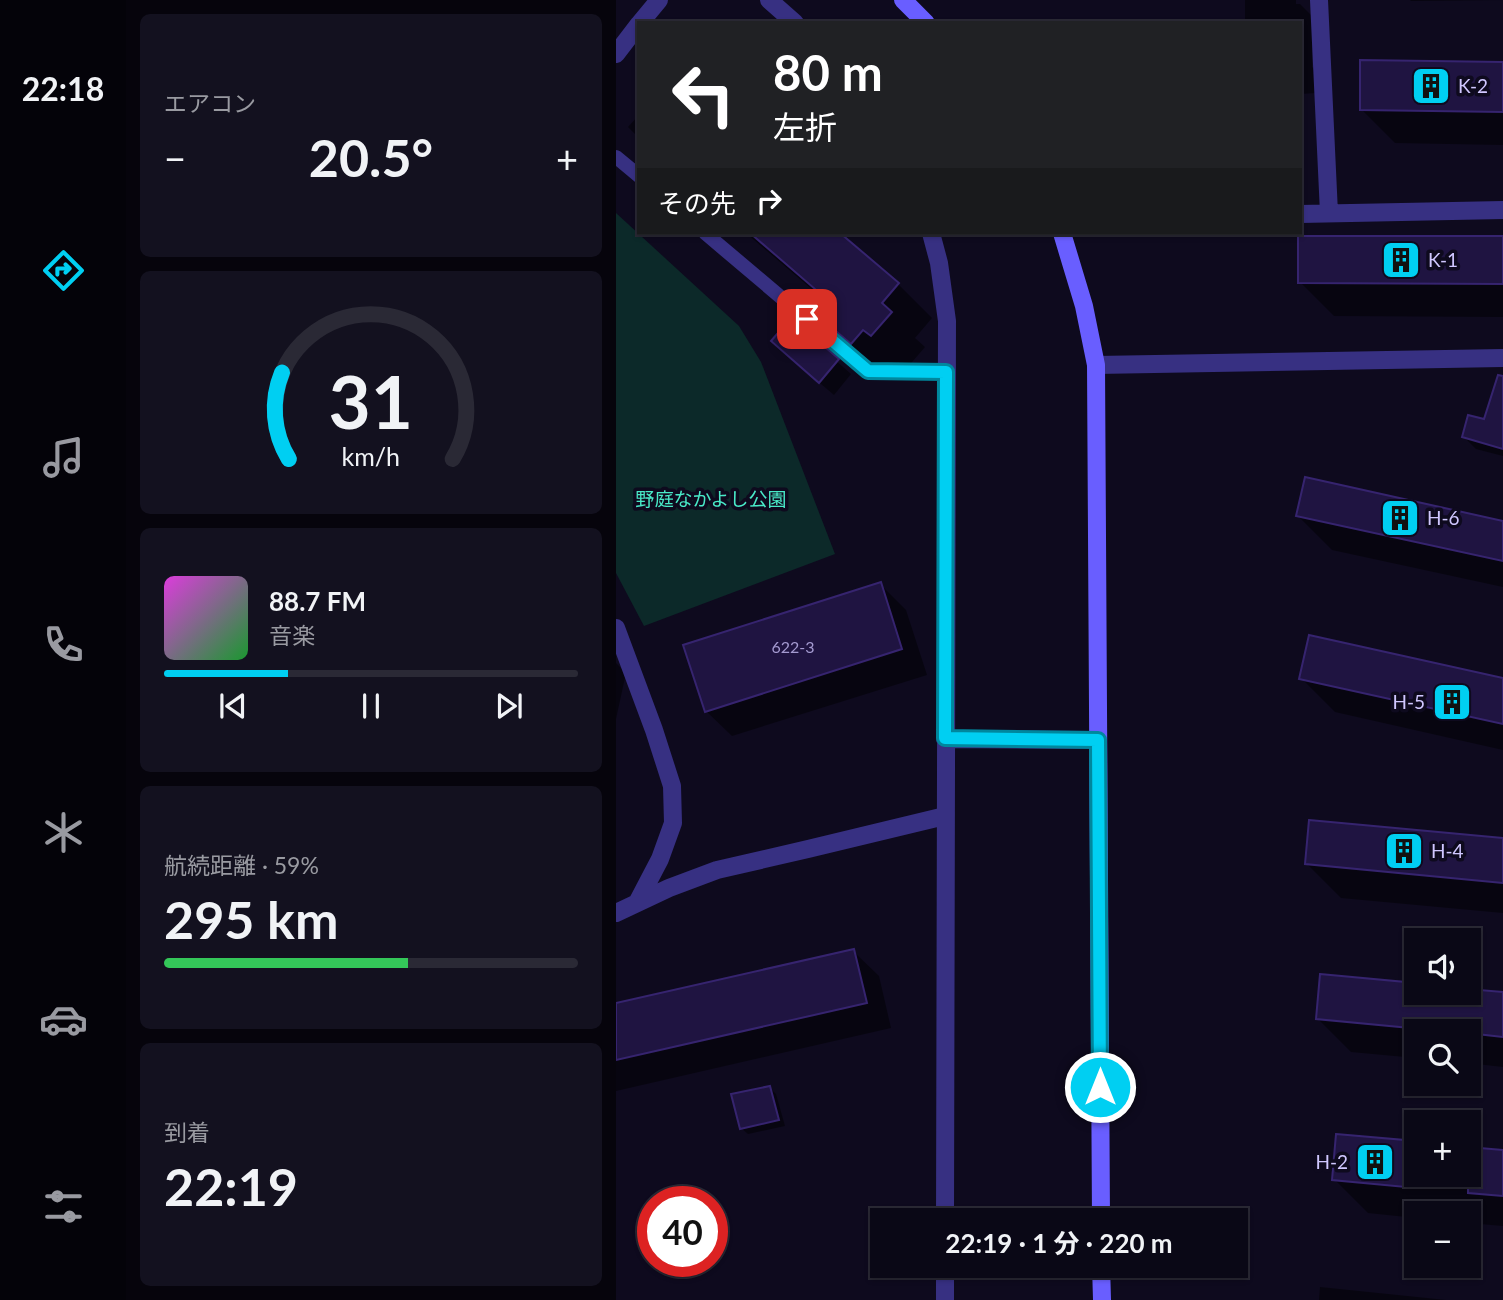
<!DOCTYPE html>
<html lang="ja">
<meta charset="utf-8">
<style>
body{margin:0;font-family:Lato,"Noto Sans JP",sans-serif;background:#13111f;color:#f1f3f6;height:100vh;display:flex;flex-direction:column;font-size:26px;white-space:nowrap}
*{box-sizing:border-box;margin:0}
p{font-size:23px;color:#999aa1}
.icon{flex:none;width:38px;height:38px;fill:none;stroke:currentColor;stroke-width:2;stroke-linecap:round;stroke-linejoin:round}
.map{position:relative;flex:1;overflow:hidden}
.drawer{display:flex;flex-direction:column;gap:14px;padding:14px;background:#06040c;width:490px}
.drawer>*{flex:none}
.banner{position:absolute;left:21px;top:21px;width:665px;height:214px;border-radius:0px;box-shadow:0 2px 5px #0004,0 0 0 2px #2a2935;background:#202124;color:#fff;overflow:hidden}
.tools{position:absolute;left:788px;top:928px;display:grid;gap:14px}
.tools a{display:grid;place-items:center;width:77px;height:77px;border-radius:0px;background:#0a0816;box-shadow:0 2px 5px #0004,0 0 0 2px #2a2935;font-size:35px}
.speed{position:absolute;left:21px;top:1186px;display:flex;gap:14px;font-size:35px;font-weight:700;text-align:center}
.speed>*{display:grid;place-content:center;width:91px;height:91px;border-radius:50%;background:#0a0816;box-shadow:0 2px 5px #0004,0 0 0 2px #2a2935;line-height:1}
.speed .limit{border:10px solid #d22;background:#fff;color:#111}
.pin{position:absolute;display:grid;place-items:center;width:60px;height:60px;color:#fff;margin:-30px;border-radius:14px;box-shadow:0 4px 10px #0006}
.me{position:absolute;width:77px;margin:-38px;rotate:0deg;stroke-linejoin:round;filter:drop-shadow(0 0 5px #0008)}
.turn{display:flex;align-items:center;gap:24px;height:147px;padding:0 21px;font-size:32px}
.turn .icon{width:91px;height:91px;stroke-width:2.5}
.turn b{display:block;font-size:49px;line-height:60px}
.then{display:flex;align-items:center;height:66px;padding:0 21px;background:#0003;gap:14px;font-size:26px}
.big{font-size:52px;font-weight:700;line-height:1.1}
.drawer .card{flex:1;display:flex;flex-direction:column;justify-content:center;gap:10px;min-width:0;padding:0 24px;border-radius:10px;background:#13111f}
.drawer .dial{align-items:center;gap:0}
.dial svg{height:182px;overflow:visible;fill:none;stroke:#2a2935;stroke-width:7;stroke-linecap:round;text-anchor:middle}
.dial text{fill:#f1f3f6;stroke:none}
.song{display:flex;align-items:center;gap:21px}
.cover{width:84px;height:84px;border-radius:10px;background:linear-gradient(135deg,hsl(300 70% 55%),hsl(130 70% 35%))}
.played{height:7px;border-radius:4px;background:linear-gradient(90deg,#00cff2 30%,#2a2935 30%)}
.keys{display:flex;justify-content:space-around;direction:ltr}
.heat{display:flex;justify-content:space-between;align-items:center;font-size:38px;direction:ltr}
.charge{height:10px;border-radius:5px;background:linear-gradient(90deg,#34c759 59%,#2a2935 0)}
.trip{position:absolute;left:254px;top:1208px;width:378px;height:70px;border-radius:0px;background:#0a0816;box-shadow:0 2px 5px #0004,0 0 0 2px #2a2935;font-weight:700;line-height:70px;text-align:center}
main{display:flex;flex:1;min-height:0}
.tabs{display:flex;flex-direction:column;width:126px;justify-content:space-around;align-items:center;background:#040309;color:#999aa1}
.tabs .icon{width:49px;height:49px}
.tabs .active{color:#00cff2}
.tabs b{font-size:32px;color:#f1f3f6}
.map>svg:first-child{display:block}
.green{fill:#0c2929}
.shadow{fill:#0007}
.building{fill:#1f1441;stroke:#36246f;stroke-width:2}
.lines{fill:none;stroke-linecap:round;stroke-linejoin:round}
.lane{stroke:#373082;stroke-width:14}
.street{stroke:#373082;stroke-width:18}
.secondary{stroke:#695eff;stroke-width:18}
.route-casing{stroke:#00879d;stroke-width:18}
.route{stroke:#00cff2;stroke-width:12}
.labels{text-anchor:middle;stroke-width:7;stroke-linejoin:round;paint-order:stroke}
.number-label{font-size:16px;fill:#a49ad0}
.poi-label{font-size:19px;fill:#d0c7ff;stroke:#0e0a1e;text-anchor:start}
.park-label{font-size:19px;fill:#49eac8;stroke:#0e0a1e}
</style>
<main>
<nav class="tabs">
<b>22:18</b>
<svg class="icon active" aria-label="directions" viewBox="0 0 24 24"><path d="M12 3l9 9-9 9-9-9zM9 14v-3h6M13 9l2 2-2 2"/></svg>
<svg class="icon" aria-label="music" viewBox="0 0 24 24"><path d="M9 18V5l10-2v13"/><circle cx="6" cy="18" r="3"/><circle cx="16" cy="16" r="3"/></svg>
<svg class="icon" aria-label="phone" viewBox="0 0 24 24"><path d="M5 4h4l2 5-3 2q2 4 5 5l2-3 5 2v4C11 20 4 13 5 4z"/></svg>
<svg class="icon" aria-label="climate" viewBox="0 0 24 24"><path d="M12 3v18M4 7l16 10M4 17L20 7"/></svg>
<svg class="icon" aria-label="car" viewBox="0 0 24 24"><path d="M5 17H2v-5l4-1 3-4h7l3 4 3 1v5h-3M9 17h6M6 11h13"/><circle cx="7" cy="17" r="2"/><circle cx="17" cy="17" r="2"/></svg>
<svg class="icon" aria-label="filters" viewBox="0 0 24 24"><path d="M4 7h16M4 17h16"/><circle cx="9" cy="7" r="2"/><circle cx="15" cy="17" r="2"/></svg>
</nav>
<section class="drawer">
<div class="card"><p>エアコン</p>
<div class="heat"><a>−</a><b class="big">20.5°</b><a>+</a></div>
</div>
<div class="card dial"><svg viewBox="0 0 100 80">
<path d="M14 69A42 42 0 1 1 86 69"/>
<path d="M14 69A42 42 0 0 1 11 31" stroke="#00cff2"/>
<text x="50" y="56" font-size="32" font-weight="700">31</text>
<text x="50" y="72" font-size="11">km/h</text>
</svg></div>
<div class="card">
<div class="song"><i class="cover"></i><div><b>88.7 FM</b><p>音楽</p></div></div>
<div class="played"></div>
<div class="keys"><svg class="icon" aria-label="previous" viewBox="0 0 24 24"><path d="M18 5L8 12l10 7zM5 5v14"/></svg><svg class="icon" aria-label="pause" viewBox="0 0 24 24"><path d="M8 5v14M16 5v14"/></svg><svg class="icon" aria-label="next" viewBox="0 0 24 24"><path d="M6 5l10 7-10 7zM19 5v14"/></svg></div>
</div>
<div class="card"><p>航続距離 · 59%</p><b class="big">295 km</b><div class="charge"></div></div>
<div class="card"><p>到着</p><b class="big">22:19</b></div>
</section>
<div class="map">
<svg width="887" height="1300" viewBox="0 0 887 1300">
<rect width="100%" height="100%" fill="#0e0a1e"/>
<path class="green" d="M 0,213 L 123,326 L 145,362 L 219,554 L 28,626 L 0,573 Z"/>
<path class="shadow" d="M 629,0 L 680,0 L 680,4 L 684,4 L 696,16 L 696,67 L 699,70 L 700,93 L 684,94 L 684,23 L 629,23 Z
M 794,0 L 887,0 L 795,1 Z
M 746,62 L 887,63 L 887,145 L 779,143 L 745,109 Z
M 23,115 L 23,138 L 12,127 Z
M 130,233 L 221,233 L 282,284 L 316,318 L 299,338 L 309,347 L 290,369 L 282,362 L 270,377 L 223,337 L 189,303 L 199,292 Z
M 684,238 L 887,238 L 887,317 L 718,316 L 684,282 Z
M 175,321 L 235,374 L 218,395 L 171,355 Z
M 871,416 L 887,421 L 887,456 L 860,449 L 848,437 L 869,421 Z
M 690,480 L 887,522 L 887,587 L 716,550 L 682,516 Z
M 264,584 L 290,610 L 311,675 L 116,736 L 90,711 Z
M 694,637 L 887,680 L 887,750 L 719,712 L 685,678 Z
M 0,663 L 10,673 L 0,719 Z
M 695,822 L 887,840 L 887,913 L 725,898 L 691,864 Z
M 237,951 L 263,976 L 275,1028 L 0,1091 L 0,1005 Z
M 852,990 L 887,994 L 887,1067 L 852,1063 L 852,1031 L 800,1031 L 800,1058 L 735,1052 L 701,1018 L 800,992 L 852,992 Z
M 154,1088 L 160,1094 L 169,1126 L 132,1134 L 125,1128 Z
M 852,1148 L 887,1152 L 887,1226 L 852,1223 L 852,1213 L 800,1213 L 800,1218 L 752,1213 L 718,1179 L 800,1174 L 852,1174 Z
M 704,1287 L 830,1300 L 703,1300 Z"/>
<path class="building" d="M 744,60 L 887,62 L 887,112 L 744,110 Z
M 134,233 L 224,233 L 283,283 L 266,303 L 276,312 L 255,336 L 247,330 L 235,344 L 187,303 L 199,289 Z
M 682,236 L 887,236 L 887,284 L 682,283 Z
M 175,318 L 223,359 L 203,383 L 155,341 Z
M 882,375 L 887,376 L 887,449 L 846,437 L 852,415 L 868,419 Z
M 689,477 L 887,521 L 887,561 L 680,516 Z
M 265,582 L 286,649 L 89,712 L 67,645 Z
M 693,635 L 887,678 L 887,724 L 683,679 Z
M 693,820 L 887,838 L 887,883 L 689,864 Z
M 238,949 L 251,1003 L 0,1060 L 0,1003 Z
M 704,974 L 800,983 L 800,992 L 852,992 L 852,989 L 887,992 L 887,1037 L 852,1033 L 852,1031 L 826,1031 L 700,1019 Z
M 154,1086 L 163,1120 L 124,1129 L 115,1094 Z
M 720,1134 L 800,1141 L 800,1188 L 716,1180 Z
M 852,1147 L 887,1150 L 887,1196 L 852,1193 Z"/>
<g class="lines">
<path class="lane" d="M 0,157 L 23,176
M 89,233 L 252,371 L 330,372"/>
<path class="street" d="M 153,0 L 179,23
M 703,0 L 713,213
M 24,23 L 43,0
M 0,54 L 23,24
M 684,214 L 887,210
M 315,233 L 323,263 L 331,321 L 329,1220
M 480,365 L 887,358
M 0,628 L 38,730 L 56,786 L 57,823 L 44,859 L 21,903
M 329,739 L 482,740
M 0,913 L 53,888 L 101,870 L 192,849 L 329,816
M 329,1265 L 329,1300"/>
<path class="secondary" d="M 287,0 L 310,23
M 446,233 L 468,306 L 480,365 L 485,1220
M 485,1265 L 486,1300"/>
</g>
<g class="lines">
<g class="route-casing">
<path id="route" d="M 191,319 L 252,371 L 330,372 L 329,738 L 482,740 L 484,1087"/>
</g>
<use href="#route" class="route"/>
</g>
<defs>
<g id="building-square" transform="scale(2.0125)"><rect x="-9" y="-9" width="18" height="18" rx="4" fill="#00cff2" stroke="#0e0a1e"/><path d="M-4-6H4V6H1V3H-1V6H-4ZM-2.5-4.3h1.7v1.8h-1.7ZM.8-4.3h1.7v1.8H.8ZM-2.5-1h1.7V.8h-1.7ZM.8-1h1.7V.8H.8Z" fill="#111"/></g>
</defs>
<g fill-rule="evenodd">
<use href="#building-square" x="815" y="86"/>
<use href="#building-square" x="785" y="260"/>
<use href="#building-square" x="784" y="518"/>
<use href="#building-square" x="836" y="702"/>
<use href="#building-square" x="788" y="851"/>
<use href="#building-square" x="759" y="1162"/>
</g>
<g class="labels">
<g class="number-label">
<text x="177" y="653">622-3</text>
</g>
<g class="poi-label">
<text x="842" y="93">K-2</text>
<text x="812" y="267">K-1</text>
<text x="811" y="525">H-6</text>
<text x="809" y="709" text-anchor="end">H-5</text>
<text x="815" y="858">H-4</text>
<text x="732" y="1169" text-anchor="end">H-2</text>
</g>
<g class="park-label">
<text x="95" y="506">野庭なかよし公園</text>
</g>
</g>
</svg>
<div class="tools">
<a><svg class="icon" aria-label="sound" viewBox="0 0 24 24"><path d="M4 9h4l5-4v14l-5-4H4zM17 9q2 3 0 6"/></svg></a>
<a><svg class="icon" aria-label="search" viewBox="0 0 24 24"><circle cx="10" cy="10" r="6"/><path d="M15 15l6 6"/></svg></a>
<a>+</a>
<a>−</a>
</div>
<div class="speed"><div class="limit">40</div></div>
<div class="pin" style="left:191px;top:319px;background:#d93025"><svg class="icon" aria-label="arrive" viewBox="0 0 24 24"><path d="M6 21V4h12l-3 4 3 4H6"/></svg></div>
<svg class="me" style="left:484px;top:1087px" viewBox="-20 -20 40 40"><circle r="17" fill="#00cff2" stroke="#fff" stroke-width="3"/><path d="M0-11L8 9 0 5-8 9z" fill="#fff"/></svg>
<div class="trip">22:19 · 1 分 · 220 m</div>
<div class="banner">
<div class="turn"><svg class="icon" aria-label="left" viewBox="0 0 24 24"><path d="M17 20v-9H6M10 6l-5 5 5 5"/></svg><div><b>80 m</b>左折</div></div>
<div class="then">その先<svg class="icon" aria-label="right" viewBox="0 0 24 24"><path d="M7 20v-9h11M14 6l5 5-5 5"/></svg></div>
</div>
</div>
</main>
